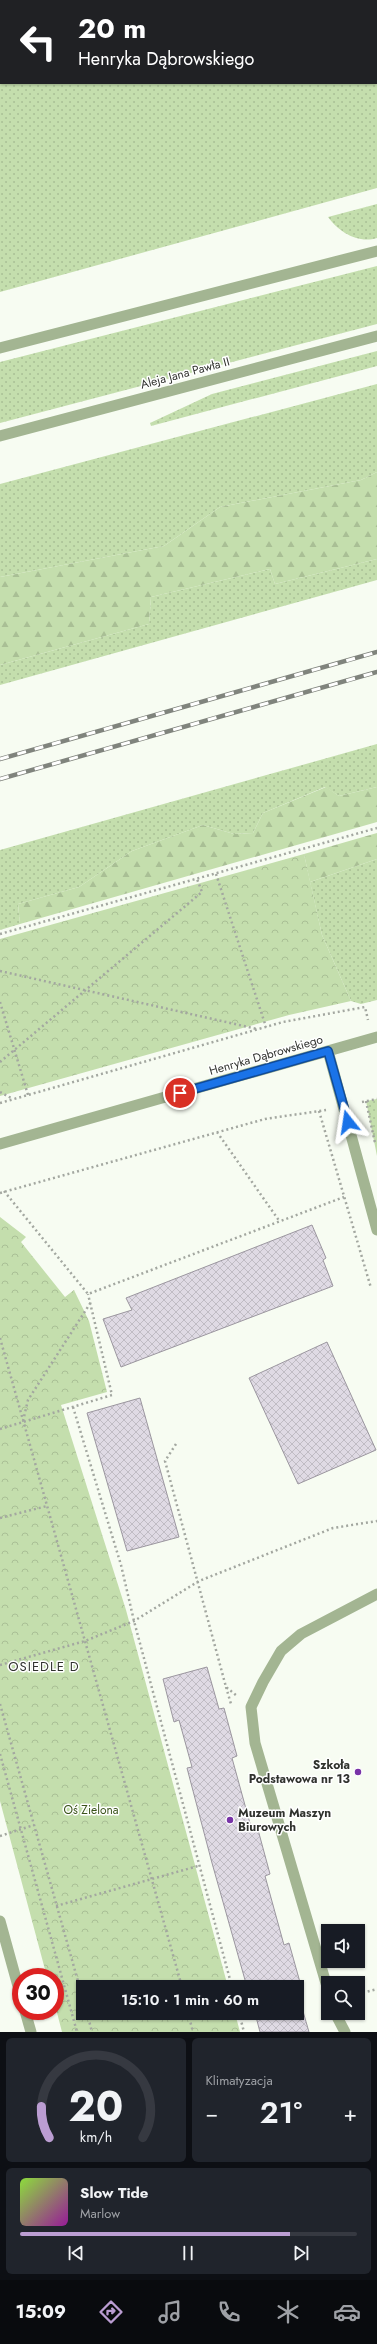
<!DOCTYPE html>
<html lang="pl">
<meta charset="utf-8">
<style>
body{margin:0;font-family:Jost,sans-serif;background:#20242c;color:#f1f3f6;height:100vh;display:flex;flex-direction:column;font-size:15px;white-space:nowrap}
*{box-sizing:border-box;margin:0}
p{font-size:13px;color:#9ea1a6}
.icon{flex:none;width:22px;height:22px;fill:none;stroke:currentColor;stroke-width:2;stroke-linecap:round;stroke-linejoin:round}
.map{position:relative;height:2032px;overflow:hidden}
.side{display:flex;flex-direction:column;gap:6px;padding:6px;background:#0d0f14;flex:1}
.side>*{flex:none}
.guide{position:absolute;left:0px;top:0px;width:377px;height:84px;box-shadow:0 1px 3px #0004;background:#202124;color:#fff;overflow:hidden}
.controls{position:absolute;left:321px;top:1924px;display:grid;gap:8px}
.controls a{display:grid;place-items:center;width:44px;height:44px;border-radius:0px;background:#171b24;box-shadow:0 1px 3px #0004;font-size:20px}
.speed{position:absolute;left:12px;top:1968px;display:flex;gap:8px;font-size:20px;font-weight:700;text-align:center}
.speed>*{display:grid;place-content:center;width:52px;height:52px;border-radius:50%;background:#171b24;box-shadow:0 1px 3px #0004;line-height:1}
.speed .limit{border:6px solid #d22;background:#fff;color:#111}
.pin{position:absolute;display:grid;place-items:center;width:34px;height:34px;color:#fff;margin:-17px;border:2px solid #fff;border-radius:50%;box-shadow:0 1px 4px #0007}
.me{position:absolute;width:44px;margin:-22px;rotate:345deg;stroke-linejoin:round;filter:drop-shadow(0 0 3px #0008)}
.turn{display:flex;align-items:center;gap:14px;height:84px;padding:0 12px;font-size:18px}
.turn .icon{width:52px;height:52px;stroke-width:2.5}
.turn b{display:block;font-size:28px;line-height:34px}
.big{font-size:30px;font-weight:600;line-height:1.1}
.side .tile{flex:1;display:flex;flex-direction:column;justify-content:center;gap:6px;min-width:0;padding:0 14px;border-radius:6px;background:#20242c}
.side .dial{align-items:center;gap:0}
.dial svg{height:104px;overflow:visible;fill:none;stroke:#363941;stroke-width:7;stroke-linecap:round;text-anchor:middle}
.dial text{fill:#f1f3f6;stroke:none}
.song{display:flex;align-items:center;gap:12px}
.cover{width:48px;height:48px;border-radius:6px;background:linear-gradient(135deg,hsl(90 70% 55%),hsl(300 70% 35%))}
.played{height:4px;border-radius:2px;background:linear-gradient(90deg,#bb9dd2 80%,#363941 80%)}
.keys{display:flex;justify-content:space-around;direction:ltr}
.heat{display:flex;justify-content:space-between;align-items:center;font-size:22px;direction:ltr}
.side .tiles{flex:1;display:grid;gap:6px;grid-template-columns:1fr 1fr}
.tile:last-child{grid-column:span 2}
.trip{position:absolute;left:76px;top:1980px;width:228px;height:40px;border-radius:0px;background:#171b24;box-shadow:0 1px 3px #0004;font-weight:600;line-height:40px;text-align:center}
.menu{display:flex;height:64px;justify-content:space-around;align-items:center;background:#090b0e;color:#9ea1a6}
.menu .icon{width:28px;height:28px}
.menu .selected{color:#bb9dd2}
.menu b{font-size:18px;color:#f1f3f6}
.map>svg:first-child{display:block}
.grass{fill:url(#grass-dots);fill-rule:evenodd}
.forest{fill:url(#forest-firs)}
.park{fill:url(#park-crowns)}
.building{fill:url(#building-cross-hatch);stroke:#9b969f}
.lines{fill:none;stroke-linecap:round;stroke-linejoin:round}
.path{stroke:#a3a7a0;stroke-width:2.5;stroke-dasharray:2 3;stroke-linecap:butt}
.minor{stroke:#a3b592;stroke-width:11}
.tertiary{stroke:#a3b592;stroke-width:11}
.rail-casing{stroke:#80847d;stroke-width:4.5}
.rail{stroke:#fff;stroke-width:3;stroke-dasharray:9;stroke-linecap:butt}
.route-casing{stroke:#114b97;stroke-width:10}
.route{stroke:#1a73e8;stroke-width:7}
.poi-dot{fill:#7833a7;stroke:#fff;stroke-width:1.5}
.labels{text-anchor:middle;stroke-width:3;stroke-linejoin:round;paint-order:stroke}
.street-label{font-size:12px;fill:#30322e;stroke:#fff}
.poi-label{font-size:12px;font-weight:bold;fill:#30322e;stroke:#fff;text-anchor:end}
.park-label{font-size:12px;fill:#3a531a;stroke:#fff}
.neighbourhood-label{font-size:13px;letter-spacing:1px;fill:#30322e;stroke:#fff}
</style>
<div class="map">
<svg width="377" height="2032" viewBox="0 0 377 2032">
<defs>
<pattern id="grass-dots" width="8" height="8" patternUnits="userSpaceOnUse"><rect width="8" height="8" fill="#c4dead"/><path d="M2 2h.1M6 6h.1" fill="none" stroke="#a9bf95" stroke-width="1.8" stroke-linecap="round"/></pattern>
<pattern id="forest-firs" width="22" height="20" patternUnits="userSpaceOnUse"><rect width="22" height="20" fill="#c4dead"/><path d="M5 1l3.5 6h-7zM16 11l3.5 6h-7z" fill="#a9bf95"/></pattern>
<pattern id="park-crowns" width="20" height="18" patternUnits="userSpaceOnUse"><rect width="20" height="18" fill="#c4dead"/><path d="M2 6a3 3 0 1 1 6 0M12 15a3 3 0 1 1 6 0" fill="none" stroke="#a9bf95"/></pattern>
<pattern id="building-cross-hatch" width="8" height="8" patternUnits="userSpaceOnUse"><rect width="8" height="8" fill="#dfdae4"/><path d="M0 0l8 8M0 8l8-8" fill="none" stroke="#c0bcc4"/></pattern>
</defs>
<rect width="100%" height="100%" fill="#f7fcf2"/>
<path class="grass" d="M 0,0 L 377,0 L 377,188 L 0,292 ZM 1,1 L 376,1 L 376,83 L 1,83 Z
M 377,204 L 377,238 C 358,244 339,232 328,217 Z
M 377,266 L 377,324 L 0,423 L 0,362 Z
M 377,351 L 377,366 L 151,426 L 150,423 L 212,394 Z
M 377,384 L 377,472 L 361,480 L 220,507 L 164,546 L 0,577 L 0,484 Z
M 377,559 L 377,580 L 0,685 L 0,665 L 149,624 L 151,597 L 270,569 L 275,584 Z
M 377,744 L 377,787 L 339,796 L 325,787 L 263,813 L 253,833 L 234,834 L 203,825 L 132,851 L 79,887 L 18,904 L 20,924 L 0,930 L 0,850 Z
M 377,859 L 377,1000 L 361,1004 L 351,1001 L 322,935 L 310,882 Z
M 377,1099 L 377,1156 L 366,1101 Z"/>
<path class="forest" d="M 377,472 L 377,559 L 275,584 L 270,569 L 151,597 L 149,624 L 0,665 L 0,577 L 164,546 L 220,507 L 361,480 Z
M 326,787 L 339,796 L 377,787 L 377,822 L 20,924 L 18,904 L 79,887 L 132,851 L 203,825 L 234,834 L 253,833 L 263,813 Z
M 377,833 L 377,859 L 310,882 L 304,854 Z"/>
<path class="park" d="M 304,854 L 322,935 L 351,1001 L 289,1015 L 0,1096 L 0,939 Z
M 0,1217 L 26,1237 L 21,1242 L 65,1297 L 74,1290 L 89,1321 L 107,1392 L 61,1405 L 126,1610 L 228,1987 L 83,1987 L 83,2013 L 235,2013 L 240,2032 L 62,2032 L 55,2005 L 55,1977 L 47,1977 L 0,1801 Z"/>
<path class="building" d="M 312,1225 L 326,1258 L 323,1260 L 333,1286 L 121,1367 L 103,1319 L 132,1310 L 126,1298 Z
M 327,1342 L 376,1450 L 298,1484 L 249,1378 Z
M 140,1398 L 179,1537 L 127,1551 L 87,1413 Z
M 207,1667 L 219,1709 L 224,1708 L 237,1756 L 232,1758 L 251,1827 L 257,1826 L 270,1874 L 265,1876 L 284,1945 L 289,1943 L 303,1993 L 298,1994 L 309,2032 L 260,2032 L 255,2013 L 297,2013 L 297,1987 L 247,1987 L 212,1863 L 187,1768 L 192,1767 L 179,1720 L 174,1722 L 163,1679 Z"/>
<g class="lines">
<path class="path" d="M 26,1 L 26,0
M 0,53 L 1,51
M 216,874 L 266,1027
M 0,934 L 377,828
M 0,971 L 257,1029
M 0,1002 L 28,1095
M 0,1062 L 202,892 L 197,879
M 0,1092 L 13,1099
M 366,1101 L 375,1143
M 362,1102 L 377,1099
M 0,1103 L 283,1022 L 365,1007 L 368,1020
M 319,1111 L 371,1288
M 217,1132 L 280,1222
M 4,1191 L 88,1294 L 344,1197
M 0,1193 L 265,1119 L 326,1110
M 0,1338 L 182,1987
M 73,1407 L 121,1565 L 134,1621 L 232,1987
M 23,1421 L 28,1400 L 91,1302
M 0,1429 L 112,1395 L 88,1294
M 176,1444 L 165,1461 L 226,1687 L 237,1696
M 0,1518 L 47,1506
M 0,1665 L 85,1641 L 134,1621 L 199,1581 L 333,1528 L 377,1521
M 226,1687 L 231,1704
M 0,1704 L 83,1999
M 0,1754 L 77,2032
M 0,1836 L 34,1825
M 56,1906 L 198,1866
M 358,1994 L 377,1989
M 87,2013 L 92,2032
M 188,2013 L 193,2032
M 239,2013 L 244,2032"/>
<path class="minor" d="M 328,1051 L 377,1230
M 0,1144 L 377,1037
M 0,1921 L 21,1997
M 328,1990 L 255,1743 L 251,1707 L 263,1682 L 281,1651 L 301,1634 L 377,1594
M 25,2011 L 31,2032
M 335,2013 L 345,2032"/>
<path class="tertiary" d="M 0,348 L 377,251
M 0,436 L 377,336"/>
<g class="rail-casing">
<path id="rail" d="M 0,759 L 377,652
M 0,779 L 377,672"/>
</g>
<use href="#rail" class="rail"/>
</g>
<g class="lines">
<g class="route-casing">
<path id="route" d="M 180,1093 L 328,1051 L 348,1122"/>
</g>
<use href="#route" class="route"/>
</g>
<g class="poi-dot">
<circle cx="358" cy="1772" r="4"/>
<circle cx="230" cy="1820" r="4"/>
</g>
<g class="labels">
<g class="street-label">
<text transform="translate(185 373) rotate(-15)" y="4">Aleja Jana Pawła II</text>
<text transform="translate(266 1055) rotate(-16)" y="4">Henryka Dąbrowskiego</text>
</g>
<g class="poi-label">
<text x="350" y="1769">Szkoła<tspan x="350" dy="14">Podstawowa nr 13</tspan></text>
<text x="238" y="1817" text-anchor="start">Muzeum Maszyn<tspan x="238" dy="14">Biurowych</tspan></text>
</g>
<g class="park-label">
<text x="91" y="1814">Oś Zielona</text>
</g>
<g class="neighbourhood-label">
<text x="44" y="1671">OSIEDLE D</text>
</g>
</g>
</svg>
<div class="controls">
<a><svg class="icon" aria-label="sound" viewBox="0 0 24 24"><path d="M4 9h4l5-4v14l-5-4H4zM17 9q2 3 0 6"/></svg></a>
<a><svg class="icon" aria-label="search" viewBox="0 0 24 24"><circle cx="10" cy="10" r="6"/><path d="M15 15l6 6"/></svg></a>
</div>
<div class="speed"><div class="limit">30</div></div>
<div class="pin" style="left:180px;top:1093px;background:#d93025"><svg class="icon" aria-label="arrive" viewBox="0 0 24 24"><path d="M6 21V4h12l-3 4 3 4H6"/></svg></div>
<svg class="me" style="left:348px;top:1122px" viewBox="-20 -20 40 40"><path d="M0-17L14 15 0 8-14 15z" fill="#1a73e8" stroke="#fff" stroke-width="4"/></svg>
<div class="trip">15:10 · 1 min · 60 m</div>
<div class="guide">
<div class="turn"><svg class="icon" aria-label="left" viewBox="0 0 24 24"><path d="M17 20v-9H6M10 6l-5 5 5 5"/></svg><div><b>20 m</b>Henryka Dąbrowskiego</div></div>
</div>
</div>
<section class="side">
<div class="tiles">
<div class="tile dial"><svg viewBox="0 0 100 80">
<path d="M14 69A42 42 0 1 1 86 69"/>
<path d="M14 69A42 42 0 0 1 8 45" stroke="#bb9dd2"/>
<text x="50" y="56" font-size="32" font-weight="700">20</text>
<text x="50" y="72" font-size="11">km/h</text>
</svg></div>
<div class="tile"><p>Klimatyzacja</p>
<div class="heat"><a>−</a><b class="big">21°</b><a>+</a></div>
</div>
<div class="tile">
<div class="song"><i class="cover"></i><div><b>Slow Tide</b><p>Marlow</p></div></div>
<div class="played"></div>
<div class="keys"><svg class="icon" aria-label="previous" viewBox="0 0 24 24"><path d="M18 5L8 12l10 7zM5 5v14"/></svg><svg class="icon" aria-label="pause" viewBox="0 0 24 24"><path d="M8 5v14M16 5v14"/></svg><svg class="icon" aria-label="next" viewBox="0 0 24 24"><path d="M6 5l10 7-10 7zM19 5v14"/></svg></div>
</div>
</div>
</section>
<nav class="menu">
<b>15:09</b>
<svg class="icon selected" aria-label="directions" viewBox="0 0 24 24"><path d="M12 3l9 9-9 9-9-9zM9 14v-3h6M13 9l2 2-2 2"/></svg>
<svg class="icon" aria-label="music" viewBox="0 0 24 24"><path d="M9 18V5l10-2v13"/><circle cx="6" cy="18" r="3"/><circle cx="16" cy="16" r="3"/></svg>
<svg class="icon" aria-label="phone" viewBox="0 0 24 24"><path d="M5 4h4l2 5-3 2q2 4 5 5l2-3 5 2v4C11 20 4 13 5 4z"/></svg>
<svg class="icon" aria-label="climate" viewBox="0 0 24 24"><path d="M12 3v18M4 7l16 10M4 17L20 7"/></svg>
<svg class="icon" aria-label="car" viewBox="0 0 24 24"><path d="M5 17H2v-5l4-1 3-4h7l3 4 3 1v5h-3M9 17h6M6 11h13"/><circle cx="7" cy="17" r="2"/><circle cx="17" cy="17" r="2"/></svg>
</nav>
